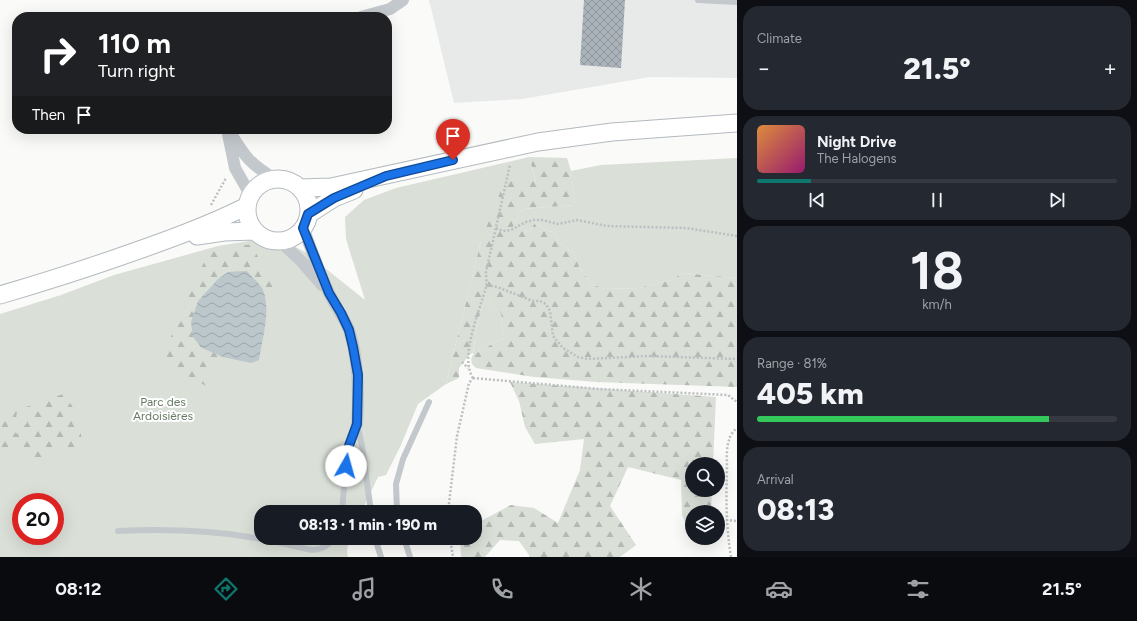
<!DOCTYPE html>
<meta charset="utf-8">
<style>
body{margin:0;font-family:Figtree,sans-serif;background:#242831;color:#f1f3f6;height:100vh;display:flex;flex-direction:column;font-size:15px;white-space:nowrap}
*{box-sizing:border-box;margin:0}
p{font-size:13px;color:#9ea1a6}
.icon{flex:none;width:22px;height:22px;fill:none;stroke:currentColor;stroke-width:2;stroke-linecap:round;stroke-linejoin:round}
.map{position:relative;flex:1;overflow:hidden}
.drawer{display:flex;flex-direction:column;gap:6px;padding:6px;background:#0d0f14;width:400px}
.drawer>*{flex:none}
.guide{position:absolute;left:12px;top:12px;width:380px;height:122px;border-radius:16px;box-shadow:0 4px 16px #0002;background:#202124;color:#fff;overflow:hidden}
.tools{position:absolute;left:685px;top:457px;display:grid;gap:8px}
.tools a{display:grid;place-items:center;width:40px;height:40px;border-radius:50%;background:#171b24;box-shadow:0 4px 16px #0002;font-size:20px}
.speed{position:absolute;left:12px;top:493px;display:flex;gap:8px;font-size:20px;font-weight:700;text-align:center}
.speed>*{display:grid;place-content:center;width:52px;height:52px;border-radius:50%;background:#171b24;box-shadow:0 4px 16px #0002;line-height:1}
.speed .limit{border:6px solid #d22;background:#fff;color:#111}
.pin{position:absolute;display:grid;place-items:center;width:34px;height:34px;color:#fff;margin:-41px -17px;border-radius:50% 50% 50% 0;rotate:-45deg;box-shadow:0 0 4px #0007}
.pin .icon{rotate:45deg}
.me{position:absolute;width:44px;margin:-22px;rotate:7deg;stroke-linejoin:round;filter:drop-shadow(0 0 3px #0008)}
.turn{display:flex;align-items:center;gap:14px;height:84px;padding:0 20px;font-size:18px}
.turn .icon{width:52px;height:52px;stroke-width:2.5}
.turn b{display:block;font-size:28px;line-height:34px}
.then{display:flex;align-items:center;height:38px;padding:0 20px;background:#0003;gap:8px;font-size:15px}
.big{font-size:30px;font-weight:800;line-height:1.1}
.drawer .card{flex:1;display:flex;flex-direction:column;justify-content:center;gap:6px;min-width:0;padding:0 14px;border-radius:16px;background:#242831}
.drawer .dial{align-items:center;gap:0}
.dial b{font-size:52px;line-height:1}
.song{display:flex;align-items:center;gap:12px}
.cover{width:48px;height:48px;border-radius:6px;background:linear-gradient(135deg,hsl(30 70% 55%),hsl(320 70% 35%))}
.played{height:4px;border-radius:2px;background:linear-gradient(90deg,#0f766e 15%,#363941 15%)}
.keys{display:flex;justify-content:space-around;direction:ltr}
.heat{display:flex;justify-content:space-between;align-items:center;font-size:22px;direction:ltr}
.charge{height:6px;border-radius:3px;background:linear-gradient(90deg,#34c759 81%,#363941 0)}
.trip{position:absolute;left:254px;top:505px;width:228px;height:40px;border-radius:16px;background:#171b24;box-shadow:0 4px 16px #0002;font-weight:800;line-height:40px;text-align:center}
.dock{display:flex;height:64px;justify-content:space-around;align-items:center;background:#090b0e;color:#9ea1a6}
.dock .icon{width:28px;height:28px}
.dock .current{color:#0f766e}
.dock b{font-size:18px;color:#f1f3f6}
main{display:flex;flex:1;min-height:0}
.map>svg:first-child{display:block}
.built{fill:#e8e9e9}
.green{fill:#dadfd7;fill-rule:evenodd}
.forest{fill:url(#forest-firs)}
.water{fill:url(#water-waves)}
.building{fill:url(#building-cross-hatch)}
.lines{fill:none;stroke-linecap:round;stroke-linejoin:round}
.secondary-casing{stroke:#b3babf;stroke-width:19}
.path{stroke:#bbbfc2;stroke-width:2.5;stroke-dasharray:2 2;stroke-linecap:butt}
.service{stroke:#c3c8cc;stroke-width:6}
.minor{stroke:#c3c8cc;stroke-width:12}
.secondary{stroke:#fff;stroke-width:17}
.route-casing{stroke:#114b97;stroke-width:10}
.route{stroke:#1a73e8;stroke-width:7}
.labels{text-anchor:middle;stroke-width:4;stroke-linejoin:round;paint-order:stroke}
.park-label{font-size:12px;fill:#687a64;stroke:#fff}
</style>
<main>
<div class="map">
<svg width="737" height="557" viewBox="0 0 737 557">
<defs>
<pattern id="forest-firs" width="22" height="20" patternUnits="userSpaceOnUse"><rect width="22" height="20" fill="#dadfd7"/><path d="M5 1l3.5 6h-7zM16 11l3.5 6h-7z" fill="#b4b9b4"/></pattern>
<pattern id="water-waves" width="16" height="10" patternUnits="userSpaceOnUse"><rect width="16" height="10" fill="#bbc7cb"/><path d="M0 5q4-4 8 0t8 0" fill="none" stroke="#9ca6aa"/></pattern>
<pattern id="building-cross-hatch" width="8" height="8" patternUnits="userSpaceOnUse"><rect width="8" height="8" fill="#aab3b9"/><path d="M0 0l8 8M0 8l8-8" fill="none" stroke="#8e969c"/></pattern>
</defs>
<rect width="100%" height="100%" fill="#fafaf8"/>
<path class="built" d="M 429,0 L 737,0 L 737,78 L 650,77 L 522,99 L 454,103 Z"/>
<path class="green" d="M 529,157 L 536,182 L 481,241 L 446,384 L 418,404 L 401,445 L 386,475 L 378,477 L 361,512 L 261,512 L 261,538 L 349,538 L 347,551 L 348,557 L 0,557 L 0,314 L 61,295 L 114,275 L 218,246 L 266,238 L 290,244 L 305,252 L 365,300 L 346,239 L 345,217 L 364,200 L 396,188 ZM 21,502 L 55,502 L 55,536 L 21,536 Z
M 737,158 L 737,278 L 683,273 L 671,280 L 638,288 L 605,289 L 592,284 L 580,269 L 574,254 L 557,240 L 555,233 L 544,229 L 535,222 L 530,232 L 513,230 L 513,226 L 522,209 L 575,205 L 571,171 L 601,165 Z
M 488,290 L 492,306 L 501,313 L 503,338 L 473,355 L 477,323 Z"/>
<path class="forest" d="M 529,157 L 567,158 L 571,171 L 575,205 L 522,209 L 513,226 L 513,229 L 530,232 L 535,222 L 544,229 L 555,233 L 557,240 L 574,254 L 580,269 L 592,284 L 605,289 L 638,288 L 671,280 L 683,273 L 737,278 L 737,387 L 597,382 L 534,377 L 476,368 L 472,364 L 471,359 L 473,355 L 503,338 L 501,313 L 492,306 L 488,291 L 477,323 L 473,353 L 470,354 L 459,368 L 459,378 L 446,384 L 481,241 L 507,175 L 536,181 Z
M 252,244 L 268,279 L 281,288 L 265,300 L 262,288 L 202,348 L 223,357 L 211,371 L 208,387 L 163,363 L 172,334 L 209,251 Z
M 510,382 L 716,397 L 713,464 L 692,464 L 692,490 L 712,490 L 711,512 L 692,512 L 691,535 L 682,515 L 681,480 L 628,467 L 610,506 L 636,545 L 620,557 L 529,557 L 529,555 L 519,541 L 500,540 L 485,557 L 461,557 L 460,538 L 475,538 L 475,517 L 483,520 L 511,505 L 534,508 L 558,523 L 580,470 L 584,439 L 535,444 L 525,427 L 519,401 Z
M 63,394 C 80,413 79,423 83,447 L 61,448 L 52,446 L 53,459 L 41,464 L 23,457 L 21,446 L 12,443 L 13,450 L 11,457 L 1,453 L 0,410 L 2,412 L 11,406 L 17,411 L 16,420 L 13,427 L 16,434 L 27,423 L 23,408 Z"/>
<path class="water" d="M 247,271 C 251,276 258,282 262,288 C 272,307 262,340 259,360 L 251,363 L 223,357 L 202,348 L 193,337 L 191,322 L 198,301 L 218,279 L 228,272 Z"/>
<path class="building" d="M 584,0 L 625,0 L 621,68 L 580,65 Z"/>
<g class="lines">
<g class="secondary-casing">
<path id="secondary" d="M247 210a31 31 0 1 1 62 0a31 31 0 1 1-62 0Z
M 300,188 L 331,187 L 538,142 L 612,132 L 737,123
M 309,214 L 334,198 L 354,190
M 197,236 L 224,232 L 255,231
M 0,295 C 41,283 82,270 122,256 C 165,241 207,226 247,206"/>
</g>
<path class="path" d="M 211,205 L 226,178
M 496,228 L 503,231 L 511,230 L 526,222 L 534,220 L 542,220 L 558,224 L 577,220 L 607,226 L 686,228 L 737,236
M 487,285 L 497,287 L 533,301 L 540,301 L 546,304 L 550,311 L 553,336 L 563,348 L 578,357 L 588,359 L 648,356 L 737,359
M 462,362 L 468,368
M 473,378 C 459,357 480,310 486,287 C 487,283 486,277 486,272 L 510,165
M 473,378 L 599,389 L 728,395 L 737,402
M 448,512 L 457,436 L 469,383 L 473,378
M 726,520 L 737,521
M 450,538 L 453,557
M 731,557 C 726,526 726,499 727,468 C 727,459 726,449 729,440 C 730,436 733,431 737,428"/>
<path class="service" d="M 698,0 L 737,2
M 357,424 L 362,446 L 371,512
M 342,512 L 347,451 L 357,424
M 397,512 L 396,484 L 403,459 L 429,402
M 118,531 C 162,529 206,530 249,537 C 271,540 291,546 312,550 C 322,550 328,546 334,538
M 375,538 L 381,557
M 404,538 L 410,557"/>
<path class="minor" d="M 361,17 L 390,9 L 403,0
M 227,129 L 235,168 L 251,196
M 230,132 C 245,157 250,164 275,179
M 303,227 C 311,249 319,272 329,293 C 335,306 344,317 349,330 C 359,360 359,393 357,424
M 280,241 L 302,262 L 322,285"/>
<use href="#secondary" class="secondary"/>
</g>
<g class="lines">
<g class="route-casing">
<path id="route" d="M 346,466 L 347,451 L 357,424 L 358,375 L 353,347 L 349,330 L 341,313 L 329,293 L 303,228 L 308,214 L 334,198 L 386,176 L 453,160"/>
</g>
<use href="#route" class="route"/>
</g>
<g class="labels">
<g class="park-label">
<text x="163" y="406">Parc des<tspan x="163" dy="14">Ardoisières</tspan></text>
</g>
</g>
</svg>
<div class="tools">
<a><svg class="icon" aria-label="search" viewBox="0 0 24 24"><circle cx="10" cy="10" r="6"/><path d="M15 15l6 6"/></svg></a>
<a><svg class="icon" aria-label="layers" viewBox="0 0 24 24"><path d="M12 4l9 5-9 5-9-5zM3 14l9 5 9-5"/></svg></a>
</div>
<div class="speed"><div class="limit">20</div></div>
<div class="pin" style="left:453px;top:160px;background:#d93025"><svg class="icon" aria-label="arrive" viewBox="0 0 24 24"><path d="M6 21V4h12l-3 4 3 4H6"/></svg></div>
<svg class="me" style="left:346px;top:466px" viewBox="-20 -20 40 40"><circle r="19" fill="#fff"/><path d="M0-13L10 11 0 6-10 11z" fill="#1a73e8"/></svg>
<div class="trip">08:13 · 1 min · 190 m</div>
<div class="guide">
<div class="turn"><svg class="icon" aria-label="right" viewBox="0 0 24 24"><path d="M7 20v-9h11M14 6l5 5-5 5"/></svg><div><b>110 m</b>Turn right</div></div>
<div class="then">Then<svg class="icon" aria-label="arrive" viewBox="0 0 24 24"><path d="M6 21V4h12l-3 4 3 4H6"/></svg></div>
</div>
</div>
<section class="drawer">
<div class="card"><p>Climate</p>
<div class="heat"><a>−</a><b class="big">21.5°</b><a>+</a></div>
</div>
<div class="card">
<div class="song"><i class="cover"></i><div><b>Night Drive</b><p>The Halogens</p></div></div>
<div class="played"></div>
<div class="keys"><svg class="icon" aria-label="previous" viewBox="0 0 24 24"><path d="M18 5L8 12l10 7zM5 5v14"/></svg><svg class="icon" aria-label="pause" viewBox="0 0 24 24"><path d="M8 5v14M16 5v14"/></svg><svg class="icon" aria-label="next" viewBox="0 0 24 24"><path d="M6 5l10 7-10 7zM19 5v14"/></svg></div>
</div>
<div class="card dial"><b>18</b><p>km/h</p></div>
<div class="card"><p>Range · 81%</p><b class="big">405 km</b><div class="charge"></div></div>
<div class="card"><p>Arrival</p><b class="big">08:13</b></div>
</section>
</main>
<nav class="dock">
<b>08:12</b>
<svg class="icon current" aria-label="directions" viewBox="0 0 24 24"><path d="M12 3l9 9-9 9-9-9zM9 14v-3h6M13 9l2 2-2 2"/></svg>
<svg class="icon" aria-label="music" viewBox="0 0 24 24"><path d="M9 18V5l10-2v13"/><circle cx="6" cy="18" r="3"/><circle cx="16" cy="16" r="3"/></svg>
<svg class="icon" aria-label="phone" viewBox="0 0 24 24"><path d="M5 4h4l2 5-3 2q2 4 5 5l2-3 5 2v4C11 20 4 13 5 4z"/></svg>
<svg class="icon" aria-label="climate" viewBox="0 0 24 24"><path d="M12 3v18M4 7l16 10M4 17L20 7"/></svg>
<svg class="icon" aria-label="car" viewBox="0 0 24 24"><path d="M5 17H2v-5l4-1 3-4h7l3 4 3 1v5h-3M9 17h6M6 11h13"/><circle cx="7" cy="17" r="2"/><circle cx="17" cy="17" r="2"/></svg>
<svg class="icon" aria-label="filters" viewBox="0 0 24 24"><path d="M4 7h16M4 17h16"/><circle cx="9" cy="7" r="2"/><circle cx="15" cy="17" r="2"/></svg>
<b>21.5°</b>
</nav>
